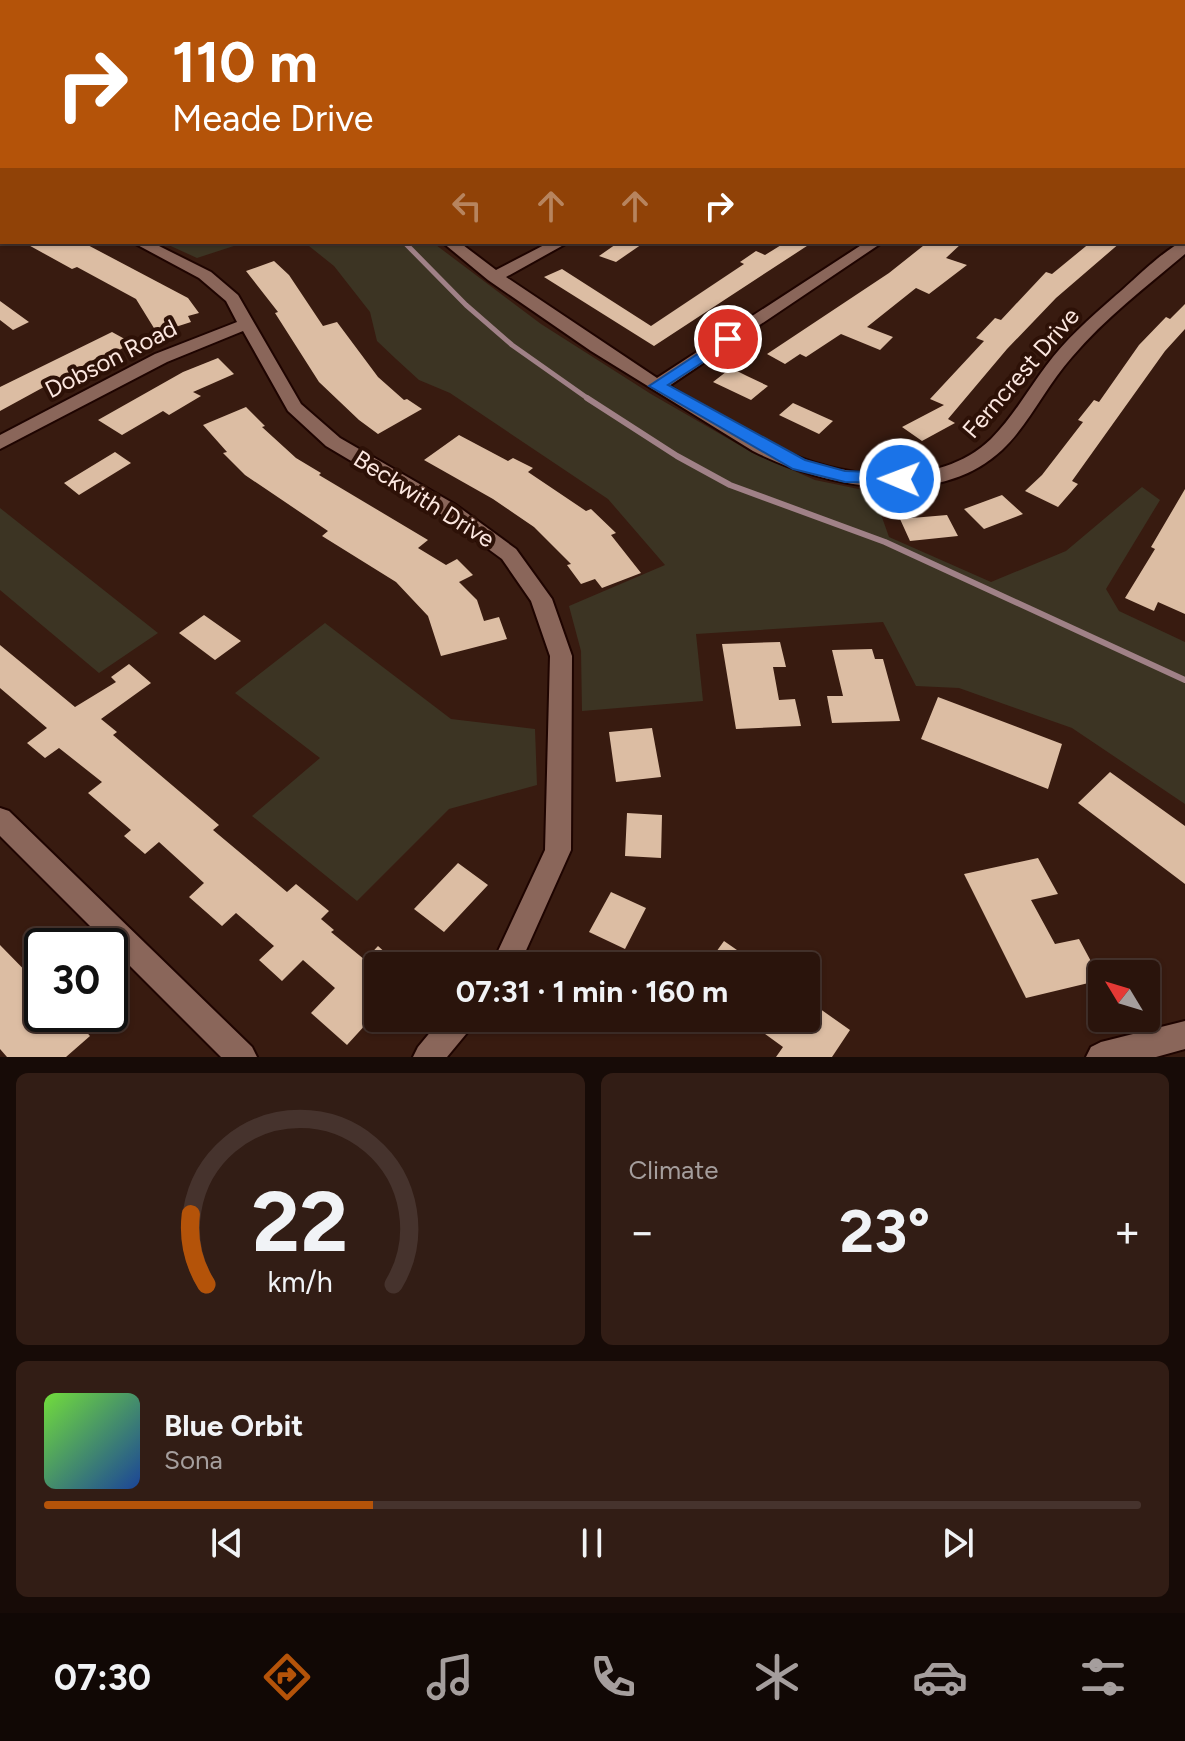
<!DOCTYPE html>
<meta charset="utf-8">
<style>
body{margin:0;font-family:Figtree,sans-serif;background:#321d15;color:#f1f3f6;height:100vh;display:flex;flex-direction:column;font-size:30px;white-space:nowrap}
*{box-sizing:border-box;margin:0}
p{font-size:26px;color:#a59e9d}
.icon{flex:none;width:44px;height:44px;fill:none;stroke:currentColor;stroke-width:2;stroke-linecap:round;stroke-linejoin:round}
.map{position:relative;height:1057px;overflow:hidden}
.drawer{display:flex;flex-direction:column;gap:16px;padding:16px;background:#170b07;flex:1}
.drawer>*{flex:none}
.banner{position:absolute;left:0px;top:0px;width:1186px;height:244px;box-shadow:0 2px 6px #0004,0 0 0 2px #46332d;background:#b45309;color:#fff;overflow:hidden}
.needle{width:52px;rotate:308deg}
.controls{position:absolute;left:1088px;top:960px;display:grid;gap:16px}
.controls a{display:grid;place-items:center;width:72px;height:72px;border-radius:8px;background:#2a140c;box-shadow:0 2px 6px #0004,0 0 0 2px #46332d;font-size:40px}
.speed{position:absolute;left:24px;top:928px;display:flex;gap:16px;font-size:40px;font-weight:700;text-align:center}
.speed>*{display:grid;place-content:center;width:104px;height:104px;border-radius:50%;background:#2a140c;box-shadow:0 2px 6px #0004,0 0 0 2px #46332d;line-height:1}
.speed .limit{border:4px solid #111;border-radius:12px;background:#fff;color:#111}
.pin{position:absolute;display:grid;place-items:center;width:68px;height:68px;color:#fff;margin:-34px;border:4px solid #fff;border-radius:50%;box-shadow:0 2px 8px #0007}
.me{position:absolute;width:88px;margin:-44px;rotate:271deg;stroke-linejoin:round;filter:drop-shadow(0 0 6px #0008)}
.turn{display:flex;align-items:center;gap:28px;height:168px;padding:0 40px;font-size:36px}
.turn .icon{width:104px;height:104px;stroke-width:2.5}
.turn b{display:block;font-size:56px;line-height:68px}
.lanes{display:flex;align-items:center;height:76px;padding:0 40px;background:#0003;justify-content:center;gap:40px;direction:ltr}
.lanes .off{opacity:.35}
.big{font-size:60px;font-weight:700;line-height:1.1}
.drawer .card{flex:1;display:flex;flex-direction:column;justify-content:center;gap:12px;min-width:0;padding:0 28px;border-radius:12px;background:#321d15}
.drawer .dial{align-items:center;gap:0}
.dial svg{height:208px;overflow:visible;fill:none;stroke:#46332d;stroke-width:7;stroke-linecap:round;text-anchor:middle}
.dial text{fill:#f1f3f6;stroke:none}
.song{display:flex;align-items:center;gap:24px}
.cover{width:96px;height:96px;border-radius:12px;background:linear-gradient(135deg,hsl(100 70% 55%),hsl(220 70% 35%))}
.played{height:8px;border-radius:4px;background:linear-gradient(90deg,#b45309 30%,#46332d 30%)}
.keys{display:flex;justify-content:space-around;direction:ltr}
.heat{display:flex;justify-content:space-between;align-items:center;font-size:44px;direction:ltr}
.drawer .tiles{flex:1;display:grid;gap:16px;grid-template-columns:1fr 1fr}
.card:last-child{grid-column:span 2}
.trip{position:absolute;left:364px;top:952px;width:456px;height:80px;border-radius:8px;background:#2a140c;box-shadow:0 2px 6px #0004,0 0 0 2px #46332d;font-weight:700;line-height:80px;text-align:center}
.tabs{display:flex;height:128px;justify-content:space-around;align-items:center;background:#110805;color:#a59e9d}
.tabs .icon{width:56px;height:56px}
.tabs .on{color:#b45309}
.tabs b{font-size:36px;color:#f1f3f6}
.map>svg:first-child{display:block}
.green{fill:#3c3423}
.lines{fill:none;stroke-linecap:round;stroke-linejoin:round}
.stream-far1{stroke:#a08187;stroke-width:5}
.stream{stroke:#a08187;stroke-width:6}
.building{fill:#dcbda3}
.minor-casing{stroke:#1e0400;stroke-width:4}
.minor{fill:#8a665a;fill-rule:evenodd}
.route{fill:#1a73e8;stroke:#114b97;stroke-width:2}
.labels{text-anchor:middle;stroke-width:8;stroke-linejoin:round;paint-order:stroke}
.street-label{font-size:24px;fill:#fce7e0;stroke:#2d1107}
</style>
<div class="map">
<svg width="1185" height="1057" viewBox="0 0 1185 1057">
<rect width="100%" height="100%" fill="#381b10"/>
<path class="green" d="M 162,242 L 246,242 L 197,258 Z
M 304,242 L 432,242 L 541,324 L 651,394 L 753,453 L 815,480 L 873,492 L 889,537 L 991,582 L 1066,551 L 1142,487 L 1160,500 L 1106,589 L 1119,611 L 1185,642 L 1185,804 L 1072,728 L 959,688 L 916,686 L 883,622 L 696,634 L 703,701 L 582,711 L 581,651 L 569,606 L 665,565 L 608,499 L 450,393 L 419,380 L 396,359 L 377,341 L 370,312 L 334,266 Z
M 0,508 L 158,633 L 99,673 L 0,590 Z
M 325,623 L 451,719 L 535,729 L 537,785 L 449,809 L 357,901 L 252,816 L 320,758 L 235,693 Z"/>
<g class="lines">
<path class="stream-far1" d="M 404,242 L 466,305 L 512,345 L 590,400"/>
<path class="stream" d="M 587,398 L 677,456 L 730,485 L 885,542 L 1185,680"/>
</g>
<path class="building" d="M 23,242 L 82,242 L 188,298 L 199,313 L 188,316 L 191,322 L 157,333 L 136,299 L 77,267 L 72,269 Z
M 619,242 L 645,242 L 616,262 L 599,256 Z
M 786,242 L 813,242 L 654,346 L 544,277 L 562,269 L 651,326 L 744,264 L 740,262 L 756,251 L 765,255 Z
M 928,242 L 963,242 L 946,258 L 967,265 L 929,294 L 916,288 L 867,327 L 893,337 L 880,350 L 841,334 L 806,357 L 800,354 L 785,364 L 767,354 L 889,273 Z
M 1091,242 L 1121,242 L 1056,298 L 1007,349 L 948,419 L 955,423 L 922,441 L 902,427 L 944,405 L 930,399 L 984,341 L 976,338 L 995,318 L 1001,320 L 1046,272 L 1052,274 Z
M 274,261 L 289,275 L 323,326 L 337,322 L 378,377 L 404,400 L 407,399 L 422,409 L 378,434 L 359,420 L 319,382 L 275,313 L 278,312 L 246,271 Z
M 0,301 L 29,322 L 13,330 L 0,320 Z
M 1185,304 L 1185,329 L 1165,351 L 1072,481 L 1078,484 L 1058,507 L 1025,491 L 1042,475 L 1083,422 L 1078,420 L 1094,400 L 1099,402 L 1139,345 L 1166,317 L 1170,319 Z
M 112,332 L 132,343 L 101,360 L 97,358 L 0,411 L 0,387 Z
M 218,358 L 234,374 L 193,392 L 201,396 L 169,415 L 163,411 L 122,435 L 98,420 L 183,372 Z
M 731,368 L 747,376 L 768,386 L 751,400 L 713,382 Z
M 793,403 L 833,421 L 819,434 L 779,415 Z
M 246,407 L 265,426 L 262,427 L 296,458 L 321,473 L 319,475 L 428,540 L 418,548 L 446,565 L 457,559 L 473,575 L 459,582 L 477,600 L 484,621 L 499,617 L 507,639 L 441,656 L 428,616 L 396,582 L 322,536 L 328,531 L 245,475 L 223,453 L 227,452 L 203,425 Z
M 459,435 L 508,461 L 513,458 L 533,468 L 528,472 L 586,511 L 591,509 L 616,533 L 611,535 L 641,573 L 602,588 L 595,579 L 581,584 L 567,565 L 571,564 L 534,527 L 493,499 L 424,460 Z
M 115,452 L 131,463 L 79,495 L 64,483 Z
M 1185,489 L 1185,614 L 1158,602 L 1154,611 L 1125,598 L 1155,549 L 1151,547 Z
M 1002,495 L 1023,514 L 984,529 L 964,509 Z
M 947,515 L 958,536 L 910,541 L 900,519 Z
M 204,615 L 241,641 L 215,660 L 179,633 Z
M 780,642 L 786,667 L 773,667 L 779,700 L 795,699 L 801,726 L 736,729 L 722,644 Z
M 0,645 L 75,707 L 116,682 L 111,677 L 129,664 L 151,683 L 101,719 L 117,732 L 113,735 L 219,825 L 213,830 L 287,892 L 296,884 L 329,911 L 321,919 L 334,930 L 331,932 L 365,960 L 378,946 L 400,966 L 378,966 L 378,1011 L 347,1045 L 311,1013 L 335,988 L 303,960 L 282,981 L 259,960 L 274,946 L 236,913 L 222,926 L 189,897 L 204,883 L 159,842 L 145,854 L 124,836 L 131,830 L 88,793 L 102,782 L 59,748 L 45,758 L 27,743 L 47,728 L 0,688 Z
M 872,649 L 875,659 L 883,659 L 900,721 L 832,723 L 827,696 L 843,696 L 832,650 Z
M 938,697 L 1062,744 L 1048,789 L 921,739 Z
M 652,728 L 661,777 L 616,782 L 609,732 Z
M 1110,772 L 1185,826 L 1185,884 L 1078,803 Z
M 627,813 L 662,815 L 661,858 L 625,856 Z
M 1038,858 L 1058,894 L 1031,900 L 1055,944 L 1079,939 L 1101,980 L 1026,998 L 964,874 Z
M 458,863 L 488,885 L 444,932 L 414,909 Z
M 611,892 L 646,908 L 625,949 L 589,932 Z
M 724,941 L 760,966 L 706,966 Z
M 0,945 L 42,988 L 42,1014 L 70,1014 L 90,1036 L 66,1057 L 7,1057 L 0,1049 Z
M 806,999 L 850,1030 L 832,1057 L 776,1057 L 783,1047 L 743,1018 L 806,1018 Z"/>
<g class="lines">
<g class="minor-casing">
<path id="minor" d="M 0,118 L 2,119 L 2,127 L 0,126 Z
M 1185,241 L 1185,254 C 1146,287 1105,318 1072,357 C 1046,386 1030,423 1002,450 C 937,511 824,487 753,451 L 591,351 L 488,280 L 442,242 L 459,242 L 496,270 L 550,242 L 569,242 L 506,277 L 657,378 L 866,242 L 883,242 L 669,386 C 709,410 748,436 791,454 C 851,479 941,488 991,439 C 1013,417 1028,390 1046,366 C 1065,340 1090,318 1114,297 C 1131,283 1166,247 1185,241 Z
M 132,242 L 151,242 L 211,272 L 238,295 L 301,404 L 340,438 L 456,505 L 516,549 L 552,599 L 572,656 L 571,850 L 519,966 L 491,966 L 545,850 L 550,656 L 531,601 L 502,559 L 442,515 L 326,446 L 288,411 L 243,331 L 167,362 L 0,449 L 0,435 L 155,354 L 237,322 L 226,301 L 199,278 Z
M 0,808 L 9,811 L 252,1047 L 257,1057 L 221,1057 L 0,836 Z
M 442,1018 L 475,1018 L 471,1028 L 447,1057 L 413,1057 L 418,1047 Z
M 1185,1021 L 1185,1049 L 1156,1057 L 1086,1057 L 1091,1047 L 1101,1042 Z"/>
</g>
<use href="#minor" class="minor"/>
</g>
<path class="route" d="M 728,334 L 734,336 L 734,342 L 668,385 L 805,460 L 845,471 L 900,473 L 906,475 L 909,479 L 906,483 L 845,482 L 793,469 L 649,386 Z"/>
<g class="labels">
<g class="street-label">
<text transform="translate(111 359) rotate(-27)" y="8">Dobson Road</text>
<text transform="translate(1021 373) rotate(-49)" y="8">Ferncrest Drive</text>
<text transform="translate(424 499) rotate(32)" y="8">Beckwith Drive</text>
</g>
</g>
</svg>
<div class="controls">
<a><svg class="needle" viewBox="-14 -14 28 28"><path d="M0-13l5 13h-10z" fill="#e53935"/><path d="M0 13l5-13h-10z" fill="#a59e9d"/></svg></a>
</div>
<div class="speed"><div class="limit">30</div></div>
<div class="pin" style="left:728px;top:339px;background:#d93025"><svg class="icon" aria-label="arrive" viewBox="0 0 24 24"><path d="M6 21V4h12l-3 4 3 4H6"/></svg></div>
<svg class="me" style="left:900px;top:479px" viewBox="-20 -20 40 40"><circle r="17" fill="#1a73e8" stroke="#fff" stroke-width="3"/><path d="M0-11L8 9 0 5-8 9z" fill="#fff"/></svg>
<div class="trip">07:31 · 1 min · 160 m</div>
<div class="banner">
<div class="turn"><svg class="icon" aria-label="right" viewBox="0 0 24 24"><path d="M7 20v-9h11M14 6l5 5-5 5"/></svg><div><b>110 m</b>Meade Drive</div></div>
<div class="lanes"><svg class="icon off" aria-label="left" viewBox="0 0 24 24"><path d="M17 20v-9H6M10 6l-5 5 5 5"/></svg><svg class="icon off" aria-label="ahead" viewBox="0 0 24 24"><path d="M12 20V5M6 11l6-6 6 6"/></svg><svg class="icon off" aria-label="ahead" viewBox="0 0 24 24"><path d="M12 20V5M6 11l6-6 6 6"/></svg><svg class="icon" aria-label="right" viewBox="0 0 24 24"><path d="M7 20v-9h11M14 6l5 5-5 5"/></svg></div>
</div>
</div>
<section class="drawer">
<div class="tiles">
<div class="card dial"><svg viewBox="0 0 100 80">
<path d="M14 69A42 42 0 1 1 86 69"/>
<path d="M14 69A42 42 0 0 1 8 42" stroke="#b45309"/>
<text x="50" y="56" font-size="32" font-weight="700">22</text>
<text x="50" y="72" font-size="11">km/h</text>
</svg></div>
<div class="card"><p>Climate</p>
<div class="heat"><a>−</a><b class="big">23°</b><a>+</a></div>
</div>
<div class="card">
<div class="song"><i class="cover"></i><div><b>Blue Orbit</b><p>Sona</p></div></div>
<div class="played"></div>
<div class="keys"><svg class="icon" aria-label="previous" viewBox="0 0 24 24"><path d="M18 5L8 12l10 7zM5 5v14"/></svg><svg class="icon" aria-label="pause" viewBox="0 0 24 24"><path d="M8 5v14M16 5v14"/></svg><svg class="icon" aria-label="next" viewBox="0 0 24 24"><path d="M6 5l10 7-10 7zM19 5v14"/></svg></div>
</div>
</div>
</section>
<nav class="tabs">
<b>07:30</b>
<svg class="icon on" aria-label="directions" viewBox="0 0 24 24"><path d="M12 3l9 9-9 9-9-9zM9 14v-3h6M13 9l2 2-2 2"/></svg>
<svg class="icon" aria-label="music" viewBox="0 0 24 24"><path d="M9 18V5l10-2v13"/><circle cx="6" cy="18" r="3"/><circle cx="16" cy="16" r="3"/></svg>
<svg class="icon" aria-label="phone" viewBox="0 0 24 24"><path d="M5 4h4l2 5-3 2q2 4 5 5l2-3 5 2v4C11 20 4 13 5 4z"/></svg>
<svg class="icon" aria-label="climate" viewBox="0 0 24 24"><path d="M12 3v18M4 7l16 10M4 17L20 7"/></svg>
<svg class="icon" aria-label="car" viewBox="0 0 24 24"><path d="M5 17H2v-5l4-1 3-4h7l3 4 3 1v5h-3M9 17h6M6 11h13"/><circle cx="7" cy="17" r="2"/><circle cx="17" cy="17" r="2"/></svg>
<svg class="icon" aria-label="filters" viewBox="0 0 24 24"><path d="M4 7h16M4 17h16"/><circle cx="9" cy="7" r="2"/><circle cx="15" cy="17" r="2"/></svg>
</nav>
